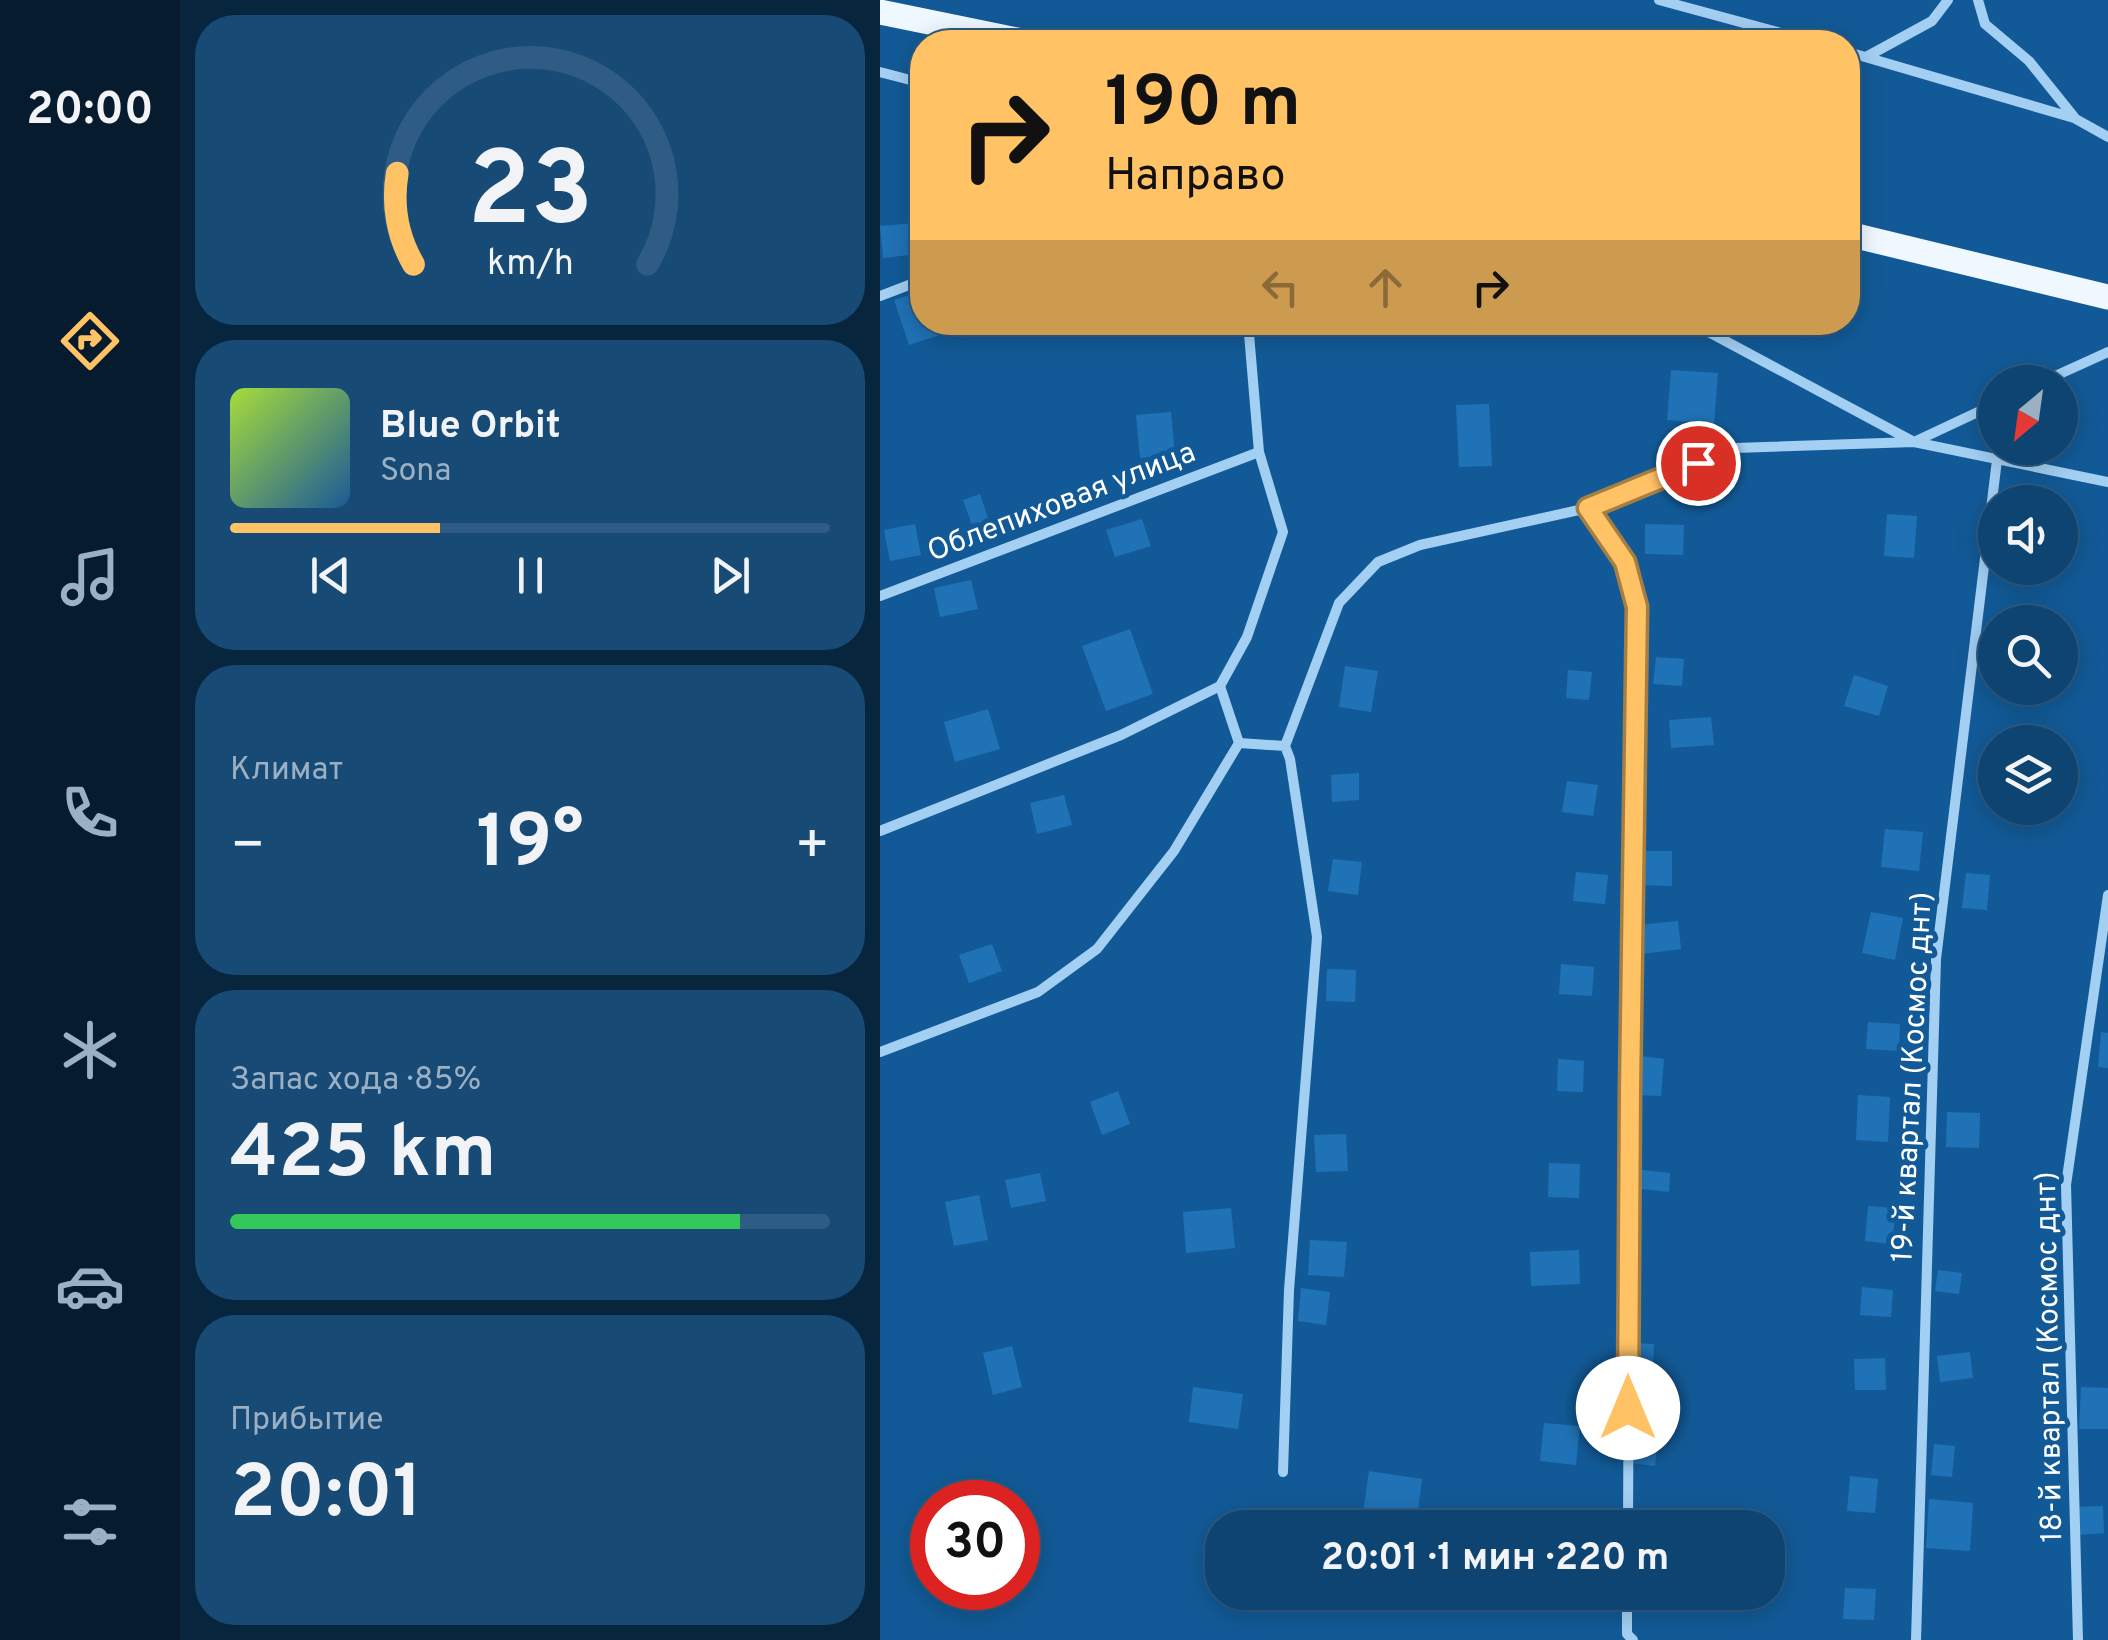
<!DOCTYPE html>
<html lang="ru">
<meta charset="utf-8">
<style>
body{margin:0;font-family:Overpass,sans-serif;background:#174b76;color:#f1f3f6;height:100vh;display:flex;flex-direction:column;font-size:38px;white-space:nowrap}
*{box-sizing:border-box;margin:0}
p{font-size:32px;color:#9bb0c3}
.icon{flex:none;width:55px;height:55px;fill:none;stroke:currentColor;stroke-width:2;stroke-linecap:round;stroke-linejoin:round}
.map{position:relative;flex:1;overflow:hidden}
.side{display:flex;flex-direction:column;gap:15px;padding:15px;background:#08253e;width:700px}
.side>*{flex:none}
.top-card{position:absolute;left:30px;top:30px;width:950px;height:305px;border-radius:40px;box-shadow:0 5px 25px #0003,0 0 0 2px #2e5c84;background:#ffc265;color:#111;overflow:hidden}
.needle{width:65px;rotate:209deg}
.controls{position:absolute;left:1098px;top:365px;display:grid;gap:20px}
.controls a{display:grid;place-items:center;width:100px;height:100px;border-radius:50%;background:#0e4471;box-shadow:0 5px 25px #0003,0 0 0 2px #2e5c84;font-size:50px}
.speed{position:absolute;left:30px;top:1480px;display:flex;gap:20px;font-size:50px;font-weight:700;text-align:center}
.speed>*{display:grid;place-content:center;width:130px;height:130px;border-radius:50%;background:#0e4471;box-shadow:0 5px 25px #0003,0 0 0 2px #2e5c84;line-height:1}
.speed .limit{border:15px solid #d22;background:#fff;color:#111}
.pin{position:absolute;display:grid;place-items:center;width:85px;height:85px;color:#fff;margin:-42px;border:5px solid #fff;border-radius:50%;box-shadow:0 2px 10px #0007}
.me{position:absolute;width:110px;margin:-55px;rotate:0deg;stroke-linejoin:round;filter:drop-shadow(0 0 8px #0008)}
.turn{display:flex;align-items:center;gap:35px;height:210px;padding:0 30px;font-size:45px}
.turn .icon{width:130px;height:130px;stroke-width:2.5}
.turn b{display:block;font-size:70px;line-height:85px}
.lanes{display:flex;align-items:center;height:95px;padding:0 30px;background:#0003;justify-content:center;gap:50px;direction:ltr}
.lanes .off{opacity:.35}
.big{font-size:75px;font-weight:700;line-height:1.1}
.side .tile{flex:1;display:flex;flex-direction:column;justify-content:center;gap:15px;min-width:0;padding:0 35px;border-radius:40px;background:#174b76}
.side .dial{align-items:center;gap:0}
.dial svg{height:260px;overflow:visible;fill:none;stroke:#2e5c84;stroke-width:7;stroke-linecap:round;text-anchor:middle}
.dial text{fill:#f1f3f6;stroke:none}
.song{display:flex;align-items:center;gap:30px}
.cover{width:120px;height:120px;border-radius:15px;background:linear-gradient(135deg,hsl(80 70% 55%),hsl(210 70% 35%))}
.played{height:10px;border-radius:5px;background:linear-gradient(90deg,#ffc265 35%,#2e5c84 35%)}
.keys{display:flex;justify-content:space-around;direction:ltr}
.heat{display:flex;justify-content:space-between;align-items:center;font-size:55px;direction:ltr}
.charge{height:15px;border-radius:8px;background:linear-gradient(90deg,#34c759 85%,#2e5c84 0)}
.trip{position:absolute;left:325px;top:1510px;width:580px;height:100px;border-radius:40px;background:#0e4471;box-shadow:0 5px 25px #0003,0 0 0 2px #2e5c84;font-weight:700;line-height:100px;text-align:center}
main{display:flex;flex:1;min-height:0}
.dock{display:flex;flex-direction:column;width:180px;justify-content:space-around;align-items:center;background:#061b2d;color:#9bb0c3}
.dock .icon{width:70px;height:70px}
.dock .on{color:#ffc265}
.dock b{font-size:45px;color:#f1f3f6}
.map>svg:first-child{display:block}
.building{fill:#2072b6}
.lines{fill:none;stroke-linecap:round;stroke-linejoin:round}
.street{stroke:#a3cff3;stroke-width:10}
.primary{stroke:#eff7ff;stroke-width:25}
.route-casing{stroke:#a67e42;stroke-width:25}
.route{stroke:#ffc265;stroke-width:18}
.labels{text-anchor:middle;stroke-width:10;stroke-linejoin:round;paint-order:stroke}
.street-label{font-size:30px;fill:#fff;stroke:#125a97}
</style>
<main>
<nav class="dock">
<b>20:00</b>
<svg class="icon on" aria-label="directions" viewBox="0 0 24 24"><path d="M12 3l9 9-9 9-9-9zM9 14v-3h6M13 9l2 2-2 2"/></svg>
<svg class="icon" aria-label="music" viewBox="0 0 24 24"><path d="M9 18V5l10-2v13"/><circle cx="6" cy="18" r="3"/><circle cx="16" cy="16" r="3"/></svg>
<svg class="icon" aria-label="phone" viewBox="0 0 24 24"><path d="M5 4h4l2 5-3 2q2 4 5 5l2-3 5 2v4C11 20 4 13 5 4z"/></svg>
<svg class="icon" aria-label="climate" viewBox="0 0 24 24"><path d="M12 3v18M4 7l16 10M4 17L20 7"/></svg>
<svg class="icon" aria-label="car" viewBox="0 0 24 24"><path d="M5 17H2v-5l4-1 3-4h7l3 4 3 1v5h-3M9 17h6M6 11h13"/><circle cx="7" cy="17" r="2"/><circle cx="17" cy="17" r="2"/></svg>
<svg class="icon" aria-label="filters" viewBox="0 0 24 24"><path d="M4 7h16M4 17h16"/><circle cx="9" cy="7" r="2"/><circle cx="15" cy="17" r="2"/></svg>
</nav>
<section class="side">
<div class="tile dial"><svg viewBox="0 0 100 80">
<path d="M14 69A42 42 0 1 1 86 69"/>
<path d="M14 69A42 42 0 0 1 9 41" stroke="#ffc265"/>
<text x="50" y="56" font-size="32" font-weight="700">23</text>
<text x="50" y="72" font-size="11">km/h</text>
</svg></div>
<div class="tile">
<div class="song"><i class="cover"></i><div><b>Blue Orbit</b><p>Sona</p></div></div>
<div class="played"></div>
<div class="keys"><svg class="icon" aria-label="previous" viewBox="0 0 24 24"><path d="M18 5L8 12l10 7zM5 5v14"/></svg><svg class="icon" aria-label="pause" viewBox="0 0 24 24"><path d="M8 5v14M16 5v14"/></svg><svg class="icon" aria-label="next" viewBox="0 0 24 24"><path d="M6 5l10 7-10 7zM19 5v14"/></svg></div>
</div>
<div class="tile"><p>Климат</p>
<div class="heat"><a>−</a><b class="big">19°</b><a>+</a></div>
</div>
<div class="tile"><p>Запас хода · 85%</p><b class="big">425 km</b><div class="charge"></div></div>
<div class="tile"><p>Прибытие</p><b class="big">20:01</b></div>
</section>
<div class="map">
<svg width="1228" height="1640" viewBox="0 0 1228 1640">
<rect width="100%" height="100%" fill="#125a97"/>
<path class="building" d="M 35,223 L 38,254 L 3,258 L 0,226 Z
M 42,291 L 42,322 L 73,322 L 75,330 L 29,345 L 14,300 Z
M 791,370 L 838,373 L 834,424 L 787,420 Z
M 609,404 L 612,466 L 579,467 L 576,405 Z
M 291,412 L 295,456 L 260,458 L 256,415 Z
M 100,494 L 111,527 L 95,533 L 83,500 Z
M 1007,514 L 1037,516 L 1034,558 L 1004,556 Z
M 262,519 L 271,546 L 235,557 L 226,530 Z
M 35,524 L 41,555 L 10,561 L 4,530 Z
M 765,524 L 804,525 L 803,555 L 765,554 Z
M 91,580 L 98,609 L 60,617 L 54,588 Z
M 250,629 L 273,694 L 226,711 L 202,646 Z
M 776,657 L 804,659 L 802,686 L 773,684 Z
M 465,666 L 498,671 L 491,712 L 459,707 Z
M 688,670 L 712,672 L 709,700 L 686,698 Z
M 974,675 L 1008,686 L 999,716 L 964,706 Z
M 108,709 L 120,749 L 75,762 L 64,722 Z
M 831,717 L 834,745 L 791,748 L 789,720 Z
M 1099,755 L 1115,757 L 1115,784 L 1096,782 Z
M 479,773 L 479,800 L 452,802 L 451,775 Z
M 687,781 L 718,785 L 713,816 L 682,812 Z
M 184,795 L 192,825 L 157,834 L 150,803 Z
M 1005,829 L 1043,832 L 1039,871 L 1001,867 Z
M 757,851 L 792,851 L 792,886 L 757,885 Z
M 453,859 L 482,862 L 478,895 L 448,891 Z
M 696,872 L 728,875 L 725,904 L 693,901 Z
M 1086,873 L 1110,875 L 1107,910 L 1082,908 Z
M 991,912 L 1023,918 L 1015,960 L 982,953 Z
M 798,921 L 801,949 L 761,954 L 758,925 Z
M 112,944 L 122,971 L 89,983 L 79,955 Z
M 681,964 L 714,967 L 712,996 L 679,994 Z
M 447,969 L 476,970 L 475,1002 L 446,1001 Z
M 988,1022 L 1020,1024 L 1019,1051 L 986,1049 Z
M 1221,1032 L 1228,1033 L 1228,1068 L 1218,1067 Z
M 762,1056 L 784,1059 L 781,1096 L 758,1095 Z
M 678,1059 L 704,1061 L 703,1092 L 677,1091 Z
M 238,1091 L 250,1124 L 222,1135 L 210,1102 Z
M 978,1095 L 1010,1097 L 1008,1142 L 976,1140 Z
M 1067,1112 L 1100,1113 L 1099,1148 L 1066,1147 Z
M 466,1134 L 468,1171 L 436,1172 L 434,1135 Z
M 669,1163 L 700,1164 L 699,1198 L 668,1197 Z
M 762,1170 L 790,1173 L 789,1192 L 761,1189 Z
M 160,1173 L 166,1201 L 131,1208 L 125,1180 Z
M 99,1195 L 108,1240 L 74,1246 L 65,1202 Z
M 988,1206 L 1016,1208 L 1012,1244 L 985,1241 Z
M 351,1208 L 355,1248 L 306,1253 L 303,1212 Z
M 430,1240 L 467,1242 L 464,1277 L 428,1275 Z
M 699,1250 L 700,1284 L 651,1286 L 650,1252 Z
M 1058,1270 L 1082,1273 L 1079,1294 L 1055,1291 Z
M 982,1287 L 1013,1290 L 1011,1317 L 980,1315 Z
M 421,1288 L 450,1292 L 446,1325 L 418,1321 Z
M 752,1343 L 774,1344 L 773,1373 L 750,1371 Z
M 132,1346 L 142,1387 L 113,1395 L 103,1353 Z
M 1090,1352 L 1093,1378 L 1060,1382 L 1057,1356 Z
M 1005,1358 L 1006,1390 L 975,1390 L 974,1359 Z
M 313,1387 L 363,1394 L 358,1429 L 309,1422 Z
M 1201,1387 L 1228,1388 L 1228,1429 L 1199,1429 Z
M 664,1423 L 700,1426 L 696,1465 L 660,1461 Z
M 753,1435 L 778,1437 L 775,1466 L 750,1463 Z
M 1054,1444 L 1075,1446 L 1072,1477 L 1051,1475 Z
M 489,1471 L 542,1479 L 536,1527 L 482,1520 Z
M 970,1476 L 998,1479 L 995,1513 L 967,1511 Z
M 1049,1499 L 1093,1503 L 1090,1551 L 1046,1548 Z
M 1223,1506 L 1224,1533 L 1197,1535 L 1196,1507 Z
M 965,1588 L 996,1589 L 994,1620 L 963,1619 Z"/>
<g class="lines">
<path class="street" d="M 779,0 L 934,42
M 1098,0 L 1105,24 L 1149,61 L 1194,117
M 968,52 L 1194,118 L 1228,137
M 986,57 L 1052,21 L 1068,0
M 0,72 L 42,83
M 0,296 L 42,280
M 810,322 L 1034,442 L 1228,482
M 1162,382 L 1228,352
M 708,508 L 745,562 L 757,607 L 750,1091 L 748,1528
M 0,596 L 379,452
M 359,743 L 405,746
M 0,831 L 241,735 L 340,686
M 0,1052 L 158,992 L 217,949 L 294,851 L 359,743 L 340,686 L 367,637 L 403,532 L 379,452 L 368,322
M 403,1472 L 409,1290 L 437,937 L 410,759 L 405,746 L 459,603 L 498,562 L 540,545 L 708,508 L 855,448 L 1034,442 L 1115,404
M 747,1592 L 747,1634 L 753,1640
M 1036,1640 L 1056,959 L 1117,460
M 1198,1640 L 1186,1185 L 1228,895"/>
<path class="primary" d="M 0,12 L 147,42
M 968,234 L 1228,297"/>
</g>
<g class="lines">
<g class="route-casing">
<path id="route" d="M 748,1408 L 750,1091 L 757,607 L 745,562 L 708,508 L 818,463"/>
</g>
<use href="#route" class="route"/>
</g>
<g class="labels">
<g class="street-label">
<text transform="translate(181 501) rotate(-21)" y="10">Облепиховая улица</text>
<text transform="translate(1031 1077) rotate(-87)" y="10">19-й квартал (Космос днт)</text>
<text transform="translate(1168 1357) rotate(-91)" y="10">18-й квартал (Космос днт)</text>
</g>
</g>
</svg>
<div class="controls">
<a><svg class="needle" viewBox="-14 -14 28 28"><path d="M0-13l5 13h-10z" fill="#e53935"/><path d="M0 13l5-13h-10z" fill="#9bb0c3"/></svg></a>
<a><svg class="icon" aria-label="sound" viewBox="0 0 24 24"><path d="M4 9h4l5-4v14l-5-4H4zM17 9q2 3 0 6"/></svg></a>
<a><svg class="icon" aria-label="search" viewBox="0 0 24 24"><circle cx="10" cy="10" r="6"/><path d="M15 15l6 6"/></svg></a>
<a><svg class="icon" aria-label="layers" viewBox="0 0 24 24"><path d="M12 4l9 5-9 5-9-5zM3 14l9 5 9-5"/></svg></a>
</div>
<div class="speed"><div class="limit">30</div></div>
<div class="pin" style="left:818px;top:463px;background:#d93025"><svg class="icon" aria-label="arrive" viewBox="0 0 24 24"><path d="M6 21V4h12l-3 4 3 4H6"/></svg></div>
<svg class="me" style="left:748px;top:1408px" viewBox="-20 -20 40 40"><circle r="19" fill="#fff"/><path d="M0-13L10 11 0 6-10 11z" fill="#ffc265"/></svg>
<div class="trip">20:01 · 1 мин · 220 m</div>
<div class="top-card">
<div class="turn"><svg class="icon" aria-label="right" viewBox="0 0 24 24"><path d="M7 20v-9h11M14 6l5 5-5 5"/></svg><div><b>190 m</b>Направо</div></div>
<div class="lanes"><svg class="icon off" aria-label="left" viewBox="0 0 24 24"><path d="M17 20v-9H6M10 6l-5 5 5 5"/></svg><svg class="icon off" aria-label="ahead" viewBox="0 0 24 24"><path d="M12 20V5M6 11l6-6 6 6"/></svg><svg class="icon" aria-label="right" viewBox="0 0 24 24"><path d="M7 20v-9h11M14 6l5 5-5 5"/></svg></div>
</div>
</div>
</main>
